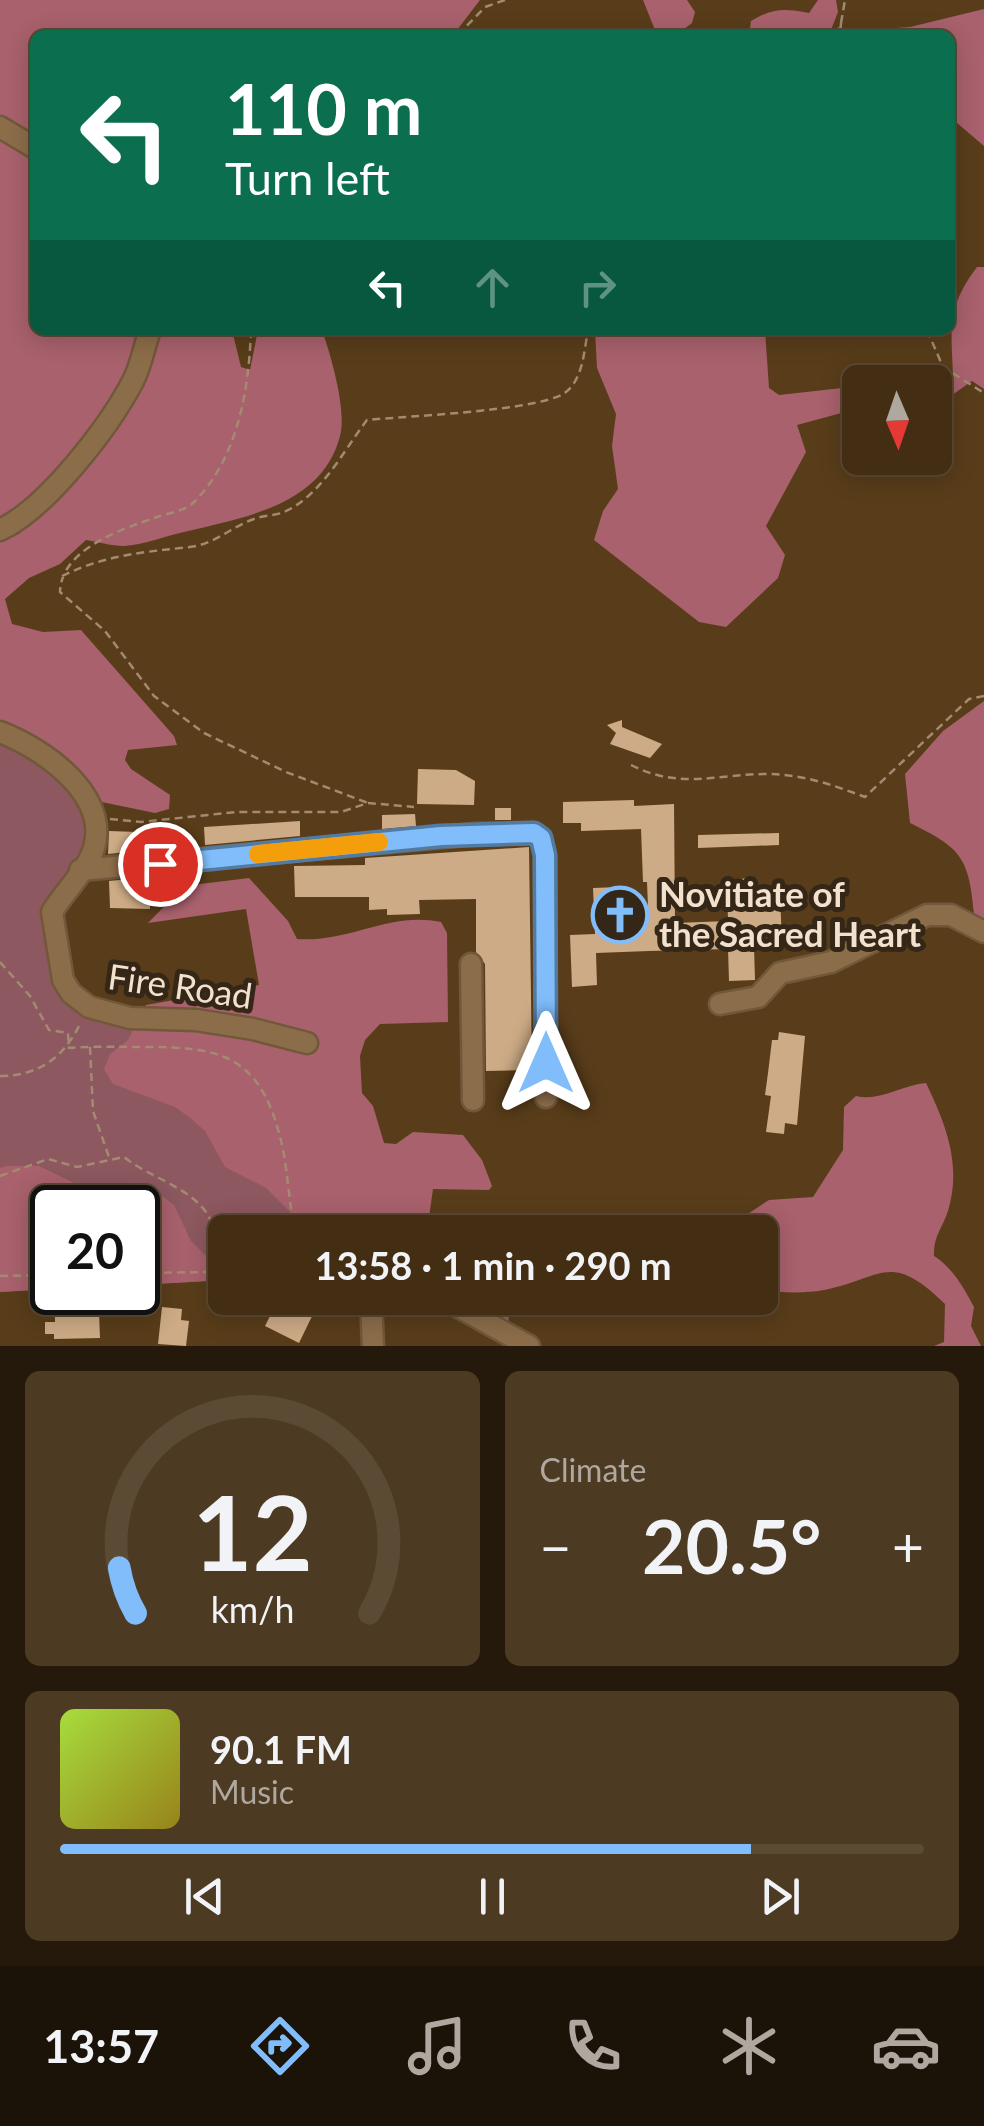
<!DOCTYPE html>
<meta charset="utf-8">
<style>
body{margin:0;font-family:Lato,sans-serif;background:#4d3a22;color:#f1f3f6;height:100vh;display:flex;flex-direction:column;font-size:38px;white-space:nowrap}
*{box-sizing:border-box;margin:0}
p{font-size:32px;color:#afa8a0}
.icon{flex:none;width:55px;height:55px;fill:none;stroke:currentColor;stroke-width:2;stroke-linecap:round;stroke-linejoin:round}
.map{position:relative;height:1346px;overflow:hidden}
.sheet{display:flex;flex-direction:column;gap:25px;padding:25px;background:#25190b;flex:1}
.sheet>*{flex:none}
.banner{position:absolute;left:30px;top:30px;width:925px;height:305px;border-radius:15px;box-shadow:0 5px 25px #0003,0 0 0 2px #5b4a34;background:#0b6e4f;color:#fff;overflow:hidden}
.needle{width:65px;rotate:178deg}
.fabs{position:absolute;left:842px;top:365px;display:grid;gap:20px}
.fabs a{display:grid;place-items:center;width:110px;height:110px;border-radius:15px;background:#432e14;box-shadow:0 5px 25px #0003,0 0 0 2px #5b4a34;font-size:50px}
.speed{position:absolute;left:30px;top:1185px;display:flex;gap:20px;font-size:50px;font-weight:700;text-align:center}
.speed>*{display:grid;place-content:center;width:130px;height:130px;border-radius:50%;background:#432e14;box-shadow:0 5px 25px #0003,0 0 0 2px #5b4a34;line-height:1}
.speed .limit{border:5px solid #111;border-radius:15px;background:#fff;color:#111}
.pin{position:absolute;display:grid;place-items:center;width:85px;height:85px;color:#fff;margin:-42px;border:5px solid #fff;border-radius:50%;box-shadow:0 2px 10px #0007}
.me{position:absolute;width:110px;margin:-55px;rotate:0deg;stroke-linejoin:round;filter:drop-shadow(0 0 8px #0008)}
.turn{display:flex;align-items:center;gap:35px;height:210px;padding:0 30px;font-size:45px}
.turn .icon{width:130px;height:130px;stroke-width:2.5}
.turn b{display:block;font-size:70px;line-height:85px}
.lanes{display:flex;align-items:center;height:95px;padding:0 30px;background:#0003;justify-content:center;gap:50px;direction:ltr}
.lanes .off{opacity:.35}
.big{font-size:75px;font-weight:700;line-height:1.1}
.sheet .card{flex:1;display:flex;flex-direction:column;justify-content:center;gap:15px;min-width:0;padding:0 35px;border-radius:15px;background:#4d3a22}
.sheet .dial{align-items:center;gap:0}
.dial svg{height:260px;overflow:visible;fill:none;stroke:#5b4a34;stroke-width:7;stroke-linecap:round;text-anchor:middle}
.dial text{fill:#f1f3f6;stroke:none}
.song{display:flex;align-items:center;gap:30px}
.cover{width:120px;height:120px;border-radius:15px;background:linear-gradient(135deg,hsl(80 70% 55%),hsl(50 70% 35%))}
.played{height:10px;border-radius:5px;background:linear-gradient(90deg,#80bdfa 80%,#5b4a34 80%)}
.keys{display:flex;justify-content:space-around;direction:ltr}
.heat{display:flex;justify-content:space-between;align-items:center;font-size:55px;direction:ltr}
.sheet .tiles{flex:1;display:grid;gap:25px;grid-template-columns:1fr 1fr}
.card:last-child{grid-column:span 2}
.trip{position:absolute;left:208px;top:1215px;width:570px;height:100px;border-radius:15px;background:#432e14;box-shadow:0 5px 25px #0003,0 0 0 2px #5b4a34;font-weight:700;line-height:100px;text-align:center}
.tab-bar{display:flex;height:160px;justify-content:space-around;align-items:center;background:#1b1208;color:#afa8a0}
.tab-bar .icon{width:70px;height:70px}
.tab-bar .on{color:#80bdfa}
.tab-bar b{font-size:45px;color:#f1f3f6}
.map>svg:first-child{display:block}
.green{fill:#8d5860}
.forest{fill:#a8616d}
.building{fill:#cdab86}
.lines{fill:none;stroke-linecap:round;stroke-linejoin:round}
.minor-casing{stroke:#71583a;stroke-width:25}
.path{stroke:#a38b70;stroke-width:2.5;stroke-dasharray:8 5;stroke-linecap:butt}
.minor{stroke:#8c6d4a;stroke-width:20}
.route-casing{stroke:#537ba2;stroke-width:25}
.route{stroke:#80bdfa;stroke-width:18}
.slow{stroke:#f59e0b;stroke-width:18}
.labels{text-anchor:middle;stroke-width:10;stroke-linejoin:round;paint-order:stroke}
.poi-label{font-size:35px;font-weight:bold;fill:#f3e1ce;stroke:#342718;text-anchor:start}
.street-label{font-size:35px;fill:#f3e1ce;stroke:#342718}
</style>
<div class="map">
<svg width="984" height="1346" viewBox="0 0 984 1346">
<rect width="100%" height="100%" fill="#593d1a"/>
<path class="green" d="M 0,732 L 62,768 L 95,827 L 52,912 L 64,981 L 127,1017 L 344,1232 L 225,1232 L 225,1280 L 138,1285 L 138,1208 L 52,1208 L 52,1289 L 0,1292 Z"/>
<path class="forest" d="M 0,0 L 480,0 L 457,30 L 481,35 L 35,35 L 35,330 L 232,330 L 241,367 L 250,370 L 258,330 L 322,330 C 331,356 347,410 340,436 C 322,506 244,517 184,532 C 165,536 143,545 124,546 C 112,546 98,542 86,540 L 60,564 L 29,578 L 5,599 L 12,624 L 43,632 L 81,630 L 174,736 L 177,745 L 128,750 L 125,760 L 131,769 L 170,795 L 169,809 L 155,813 L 92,800 C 81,757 38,739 0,724 L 0,541 L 19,534 L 32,519 L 11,512 L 0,517 Z
M 643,0 L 687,0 L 695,12 L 692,23 L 676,35 L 655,30 Z
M 818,0 L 836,0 L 838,12 L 829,35 L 749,35 L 751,21 C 773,8 784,8 809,13 Z
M 984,9 L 984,146 L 950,117 L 950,35 L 864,35 L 870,30 L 910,27 Z
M 977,267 L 984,267 L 984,389 L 972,381 L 945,400 L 935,401 L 935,382 L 924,382 L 953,375 C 951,327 947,307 977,267 Z
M 595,330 L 765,330 L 769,388 L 779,395 L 860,386 L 860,408 L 797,425 L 806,452 L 766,526 L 785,555 L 778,578 L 726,627 L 699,622 L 594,540 L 603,511 L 618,489 L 612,446 L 616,414 L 597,368 Z
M 984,701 L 984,919 L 974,914 C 969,857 961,848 910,823 L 905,774 L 943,731 Z
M 249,878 L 288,921 L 297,939 C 349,943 390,911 441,922 L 447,933 L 448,1022 L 380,1024 L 365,1040 L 360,1056 L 362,1093 L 373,1106 L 384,1143 L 396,1144 L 413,1132 L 463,1135 L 482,1160 L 492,1186 L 489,1190 L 433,1189 L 427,1232 L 290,1232 L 290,1212 L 266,1188 L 225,1167 L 205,1131 L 189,1117 L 175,1107 L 113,1084 L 104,1069 L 110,1054 L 128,1040 L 146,1005 L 259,985 L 246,909 L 148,923 L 184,886 Z
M 926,1083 C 946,1125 962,1164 948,1211 C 942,1229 933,1237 934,1256 C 952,1267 964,1288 974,1307 L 971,1326 L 981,1346 L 934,1346 L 944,1342 L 945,1304 C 890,1250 883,1278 824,1290 C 803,1294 781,1292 760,1291 L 760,1232 L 648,1232 L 676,1213 L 706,1222 L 737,1221 L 769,1200 L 813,1197 L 843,1150 L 844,1107 L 856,1096 C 879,1102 902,1085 926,1083 Z
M 7,1166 L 39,1166 L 105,1198 L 125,1200 L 158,1193 L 174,1205 L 191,1241 L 219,1269 L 225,1269 L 225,1280 L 138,1285 L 138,1208 L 52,1208 L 52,1289 L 0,1292 L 0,1168 Z
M 446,1298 L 495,1298 L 507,1308 L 509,1322 Z"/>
<path class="building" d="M 622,720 L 622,727 L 662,744 L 650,758 L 610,744 L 616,733 L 607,725 Z
M 418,769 L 456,770 L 475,781 L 474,805 L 417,804 Z
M 634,800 L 634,806 L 674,804 L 675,923 L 728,921 L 727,883 L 738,883 L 738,879 L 751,878 L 752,892 L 780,891 L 782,946 L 754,947 L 755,980 L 729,981 L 728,949 L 649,951 L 596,953 L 597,985 L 572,987 L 570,935 L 595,934 L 593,888 L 620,887 L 621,908 L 648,907 L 647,882 L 643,882 L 641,829 L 581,831 L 581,823 L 563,823 L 563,802 Z
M 495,808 L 511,808 L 511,820 L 495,820 Z
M 415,814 L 416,826 L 382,829 L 382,815 Z
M 300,821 L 300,836 L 205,845 L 204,827 Z
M 109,831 L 166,833 L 166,848 L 108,854 Z
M 779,833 L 779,845 L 698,848 L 698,835 Z
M 529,847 L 532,1070 L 486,1071 L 485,964 L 476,952 L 476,899 L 419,900 L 420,914 L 387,915 L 387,909 L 369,910 L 369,897 L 295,897 L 294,866 L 365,865 L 365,858 Z
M 150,877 L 150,909 L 110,908 L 109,881 Z
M 779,1032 L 805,1036 L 797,1125 L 785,1123 L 784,1134 L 766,1132 L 771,1096 L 765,1095 L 768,1073 L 772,1040 L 778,1040 Z
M 279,1298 L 295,1298 L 316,1308 L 299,1343 L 265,1326 Z
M 162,1307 L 182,1309 L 181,1320 L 189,1321 L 186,1346 L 158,1344 Z
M 99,1312 L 100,1338 L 54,1339 L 54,1334 L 45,1334 L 45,1322 L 55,1322 L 55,1313 Z"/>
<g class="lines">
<g class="minor-casing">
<path id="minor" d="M 0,127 L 35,148
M 0,530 C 47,508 109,427 133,381 C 141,366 144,347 150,330
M 0,732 C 45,749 120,801 89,860 C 79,878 63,894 52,912 L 63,980 L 71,993 L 89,1007 L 130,1018 L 196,1020 L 253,1029 L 307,1043
M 80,870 L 476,834 L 533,833 L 541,838 L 545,855 L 546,1097
M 471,964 L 473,1100
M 720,1004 L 758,997 L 780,973 L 831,962 L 927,915 L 951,915 L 984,932
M 371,1298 L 373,1346
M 426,1298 L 455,1305 L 529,1346"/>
</g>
<path class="path" d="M 841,23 L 845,0
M 458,35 L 485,7 L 505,0
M 836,35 L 841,23 L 840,35
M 251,330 C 249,389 238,459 193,503 C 185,511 168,513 157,517 C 122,529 61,549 60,592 L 105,631 L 154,696 L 204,733 L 286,772 L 368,803
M 927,330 L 943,367 L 984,393
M 62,576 C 105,555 144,552 190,547 C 215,544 231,527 254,519 C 263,515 275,516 284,512 C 321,496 344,450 367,420 C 408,416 533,411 563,394 C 583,382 584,351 588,330
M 631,765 C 680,790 716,774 767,774 C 802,774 833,785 865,797 L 969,699 L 984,696
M 110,819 L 141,822 L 236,812 L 341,812 L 368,803 L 414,807
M 0,962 L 30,996 L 49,1030 L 68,1033 L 69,1048 C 95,1046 120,1047 147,1047 C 219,1047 258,1055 279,1133 C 288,1164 288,1200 295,1232
M 90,1047 L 93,1111 L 110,1160
M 0,1076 C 40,1076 65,1056 81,1022
M 0,1176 L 48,1159 L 77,1167 L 124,1157 C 149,1178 201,1190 212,1224 C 215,1237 209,1258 208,1272
M 138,1273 L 208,1272 L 225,1260
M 0,1276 L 52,1275"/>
<use href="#minor" class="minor"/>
</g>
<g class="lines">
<g class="route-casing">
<path id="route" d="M 160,864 L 441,836 L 534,833 L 541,838 L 545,855 L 546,1063"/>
</g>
<use href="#route" class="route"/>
<path class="slow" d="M 258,854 L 379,842"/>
</g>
<defs>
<g id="church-ring" transform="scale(2.875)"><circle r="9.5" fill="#342718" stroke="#80bdfa" stroke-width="1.5"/><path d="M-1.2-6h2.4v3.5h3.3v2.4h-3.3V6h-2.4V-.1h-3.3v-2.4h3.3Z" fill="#80bdfa"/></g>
</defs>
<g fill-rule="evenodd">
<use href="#church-ring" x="620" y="915"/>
</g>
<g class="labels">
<g class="poi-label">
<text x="659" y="907">Novitiate of<tspan x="659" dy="40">the Sacred Heart</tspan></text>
</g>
<g class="street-label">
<text transform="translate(180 987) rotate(8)" y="12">Fire Road</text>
</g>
</g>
</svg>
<div class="fabs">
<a><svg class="needle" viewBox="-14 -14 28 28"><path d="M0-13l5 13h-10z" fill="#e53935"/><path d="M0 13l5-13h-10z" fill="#afa8a0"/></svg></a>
</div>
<div class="speed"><div class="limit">20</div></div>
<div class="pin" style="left:160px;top:864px;background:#d93025"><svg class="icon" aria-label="arrive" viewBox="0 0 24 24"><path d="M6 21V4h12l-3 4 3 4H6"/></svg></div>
<svg class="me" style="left:546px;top:1063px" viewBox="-20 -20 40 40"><path d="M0-17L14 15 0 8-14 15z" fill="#80bdfa" stroke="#fff" stroke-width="4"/></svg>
<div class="trip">13:58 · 1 min · 290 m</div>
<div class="banner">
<div class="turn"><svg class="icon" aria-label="left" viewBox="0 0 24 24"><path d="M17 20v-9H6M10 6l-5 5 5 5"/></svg><div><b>110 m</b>Turn left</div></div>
<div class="lanes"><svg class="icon" aria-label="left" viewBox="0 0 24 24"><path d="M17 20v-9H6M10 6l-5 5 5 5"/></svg><svg class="icon off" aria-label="ahead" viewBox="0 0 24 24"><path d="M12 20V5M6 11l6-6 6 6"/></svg><svg class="icon off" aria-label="right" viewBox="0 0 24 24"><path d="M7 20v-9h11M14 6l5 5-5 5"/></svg></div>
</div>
</div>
<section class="sheet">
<div class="tiles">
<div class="card dial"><svg viewBox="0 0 100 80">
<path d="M14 69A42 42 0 1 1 86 69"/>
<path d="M14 69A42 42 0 0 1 9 55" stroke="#80bdfa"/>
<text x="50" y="56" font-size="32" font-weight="700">12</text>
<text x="50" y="72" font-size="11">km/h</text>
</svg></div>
<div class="card"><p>Climate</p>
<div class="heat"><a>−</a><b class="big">20.5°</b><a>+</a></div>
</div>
<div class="card">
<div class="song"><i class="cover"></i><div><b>90.1 FM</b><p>Music</p></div></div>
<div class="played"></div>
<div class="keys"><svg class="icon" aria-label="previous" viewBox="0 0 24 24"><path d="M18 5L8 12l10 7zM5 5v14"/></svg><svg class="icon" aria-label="pause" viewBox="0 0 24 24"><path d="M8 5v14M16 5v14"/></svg><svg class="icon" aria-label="next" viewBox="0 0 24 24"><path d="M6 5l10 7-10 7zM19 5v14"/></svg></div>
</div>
</div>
</section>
<nav class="tab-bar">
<b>13:57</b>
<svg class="icon on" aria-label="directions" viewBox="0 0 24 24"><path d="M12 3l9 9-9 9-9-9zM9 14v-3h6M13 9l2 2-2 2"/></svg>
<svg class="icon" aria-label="music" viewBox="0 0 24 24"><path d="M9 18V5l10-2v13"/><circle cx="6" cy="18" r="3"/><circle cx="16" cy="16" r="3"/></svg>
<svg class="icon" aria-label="phone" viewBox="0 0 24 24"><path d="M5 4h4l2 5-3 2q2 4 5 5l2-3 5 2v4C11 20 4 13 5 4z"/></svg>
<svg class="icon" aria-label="climate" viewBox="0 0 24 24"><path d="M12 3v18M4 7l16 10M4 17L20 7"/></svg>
<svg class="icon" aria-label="car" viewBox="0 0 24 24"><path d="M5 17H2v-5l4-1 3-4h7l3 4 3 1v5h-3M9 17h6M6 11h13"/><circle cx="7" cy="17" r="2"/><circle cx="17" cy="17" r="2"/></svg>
</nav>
